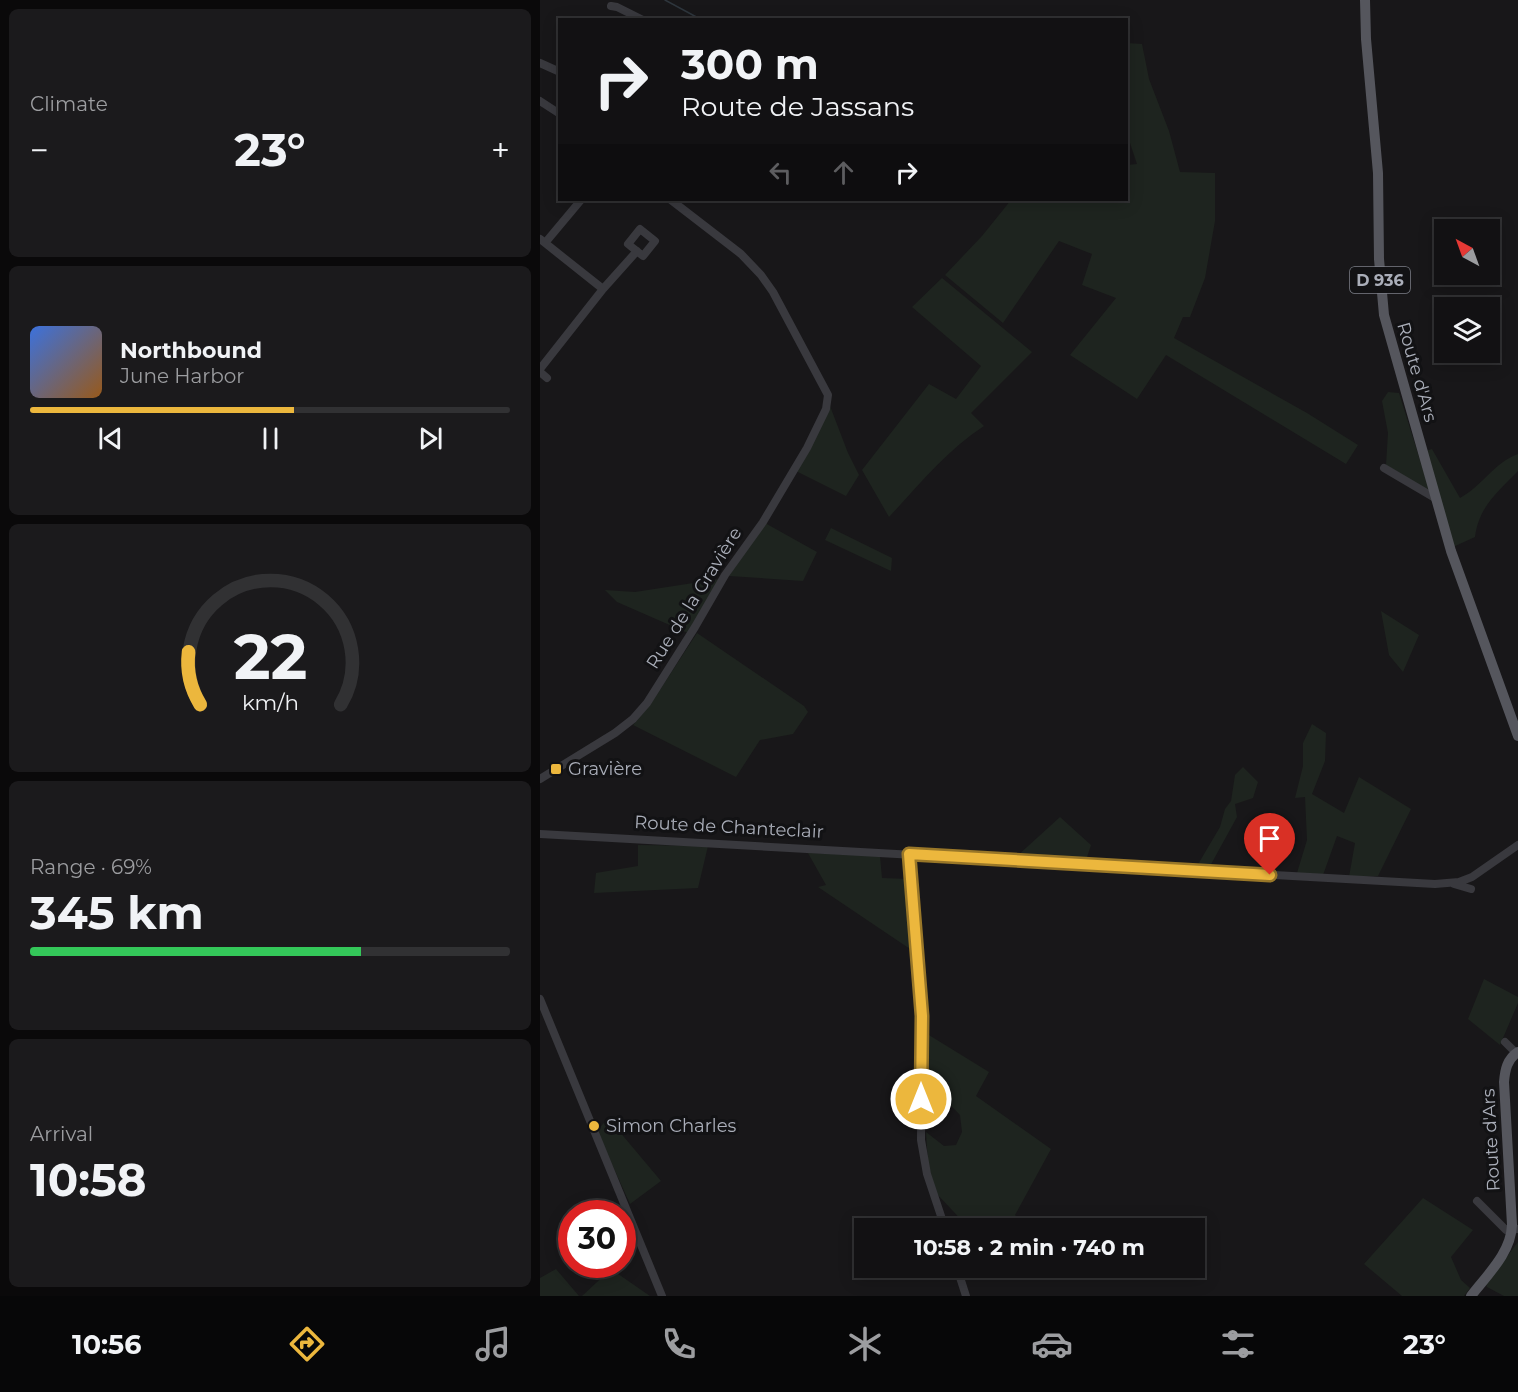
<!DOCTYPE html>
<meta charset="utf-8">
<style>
body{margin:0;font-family:Montserrat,sans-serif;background:#1b1a1c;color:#f1f3f6;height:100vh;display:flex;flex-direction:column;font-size:22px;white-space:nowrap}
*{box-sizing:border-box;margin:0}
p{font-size:20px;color:#9c9da0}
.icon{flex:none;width:33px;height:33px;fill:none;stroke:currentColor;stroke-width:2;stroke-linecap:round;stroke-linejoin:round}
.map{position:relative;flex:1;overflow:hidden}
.sheet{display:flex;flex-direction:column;gap:9px;padding:9px;background:#0a090a;width:540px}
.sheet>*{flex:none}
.hud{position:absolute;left:18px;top:18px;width:570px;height:183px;border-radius:0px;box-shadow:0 3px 15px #0003,0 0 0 2px #313133;background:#121113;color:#f1f3f6;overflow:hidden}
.needle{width:39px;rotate:319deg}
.fabs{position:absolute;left:894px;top:219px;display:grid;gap:12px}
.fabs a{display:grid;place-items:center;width:66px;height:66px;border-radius:0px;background:#121113;box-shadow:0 3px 15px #0003,0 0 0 2px #313133;font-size:30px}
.speed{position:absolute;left:18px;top:1200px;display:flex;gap:12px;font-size:30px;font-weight:700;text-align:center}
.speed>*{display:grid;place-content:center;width:78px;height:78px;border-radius:50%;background:#121113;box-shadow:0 3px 15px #0003,0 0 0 2px #313133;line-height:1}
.speed .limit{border:9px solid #d22;background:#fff;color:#111}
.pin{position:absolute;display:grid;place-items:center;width:51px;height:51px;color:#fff;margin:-62px -26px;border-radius:50% 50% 50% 0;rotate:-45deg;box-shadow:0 0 6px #0007}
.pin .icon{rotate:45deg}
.me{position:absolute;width:66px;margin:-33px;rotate:0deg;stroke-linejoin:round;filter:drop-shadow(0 0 4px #0008)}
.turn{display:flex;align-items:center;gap:21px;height:126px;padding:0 24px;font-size:27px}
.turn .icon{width:78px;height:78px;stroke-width:2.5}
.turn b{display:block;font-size:42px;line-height:51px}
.lanes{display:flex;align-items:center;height:57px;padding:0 24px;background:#0003;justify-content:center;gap:30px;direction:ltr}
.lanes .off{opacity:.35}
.big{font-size:45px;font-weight:700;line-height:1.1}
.sheet .card{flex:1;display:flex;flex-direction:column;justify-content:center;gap:9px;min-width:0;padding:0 21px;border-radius:9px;background:#1b1a1c}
.sheet .dial{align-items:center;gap:0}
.dial svg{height:156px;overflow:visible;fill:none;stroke:#313133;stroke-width:7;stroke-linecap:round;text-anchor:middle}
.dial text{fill:#f1f3f6;stroke:none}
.song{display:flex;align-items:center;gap:18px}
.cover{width:72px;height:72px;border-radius:9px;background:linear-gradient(135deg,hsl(220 70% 55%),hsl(30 70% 35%))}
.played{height:6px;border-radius:3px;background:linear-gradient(90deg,#ecb73d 55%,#313133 55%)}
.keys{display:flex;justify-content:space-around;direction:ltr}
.heat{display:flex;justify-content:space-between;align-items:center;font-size:33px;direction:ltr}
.charge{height:9px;border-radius:4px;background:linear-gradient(90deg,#34c759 69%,#313133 0)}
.trip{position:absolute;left:314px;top:1218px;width:351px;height:60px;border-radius:0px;background:#121113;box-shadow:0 3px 15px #0003,0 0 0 2px #313133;font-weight:700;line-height:60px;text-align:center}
.tabs{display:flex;height:96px;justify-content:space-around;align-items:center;background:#070708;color:#9c9da0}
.tabs .icon{width:42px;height:42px}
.tabs .current{color:#ecb73d}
.tabs b{font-size:27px;color:#f1f3f6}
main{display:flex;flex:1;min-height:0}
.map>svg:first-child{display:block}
.green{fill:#1e241f}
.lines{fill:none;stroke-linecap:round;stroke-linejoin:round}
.stream{stroke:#2e363d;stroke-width:1.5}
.minor{stroke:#39393e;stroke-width:8}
.major{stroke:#55565d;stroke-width:10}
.route-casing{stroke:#997728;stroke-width:15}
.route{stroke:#ecb73d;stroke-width:10}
.poi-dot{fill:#ecb73d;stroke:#121214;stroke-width:2}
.labels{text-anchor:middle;stroke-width:6;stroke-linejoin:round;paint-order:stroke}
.shield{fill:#121214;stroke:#7c7f88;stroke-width:1.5}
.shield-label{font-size:16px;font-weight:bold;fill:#aaaeb9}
.street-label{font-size:18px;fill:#aaaeb9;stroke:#121214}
.poi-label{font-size:18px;fill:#aaaeb9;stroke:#121214;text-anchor:start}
</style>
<main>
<section class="sheet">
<div class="card"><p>Climate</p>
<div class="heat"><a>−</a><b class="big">23°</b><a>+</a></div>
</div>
<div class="card">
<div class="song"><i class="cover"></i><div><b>Northbound</b><p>June Harbor</p></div></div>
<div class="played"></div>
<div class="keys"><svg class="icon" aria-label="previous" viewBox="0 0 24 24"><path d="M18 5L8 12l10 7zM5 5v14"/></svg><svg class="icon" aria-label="pause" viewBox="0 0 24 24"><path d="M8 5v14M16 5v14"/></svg><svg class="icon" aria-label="next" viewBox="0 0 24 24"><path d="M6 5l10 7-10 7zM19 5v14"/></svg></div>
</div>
<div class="card dial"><svg viewBox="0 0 100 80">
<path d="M14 69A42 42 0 1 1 86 69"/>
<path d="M14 69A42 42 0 0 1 8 42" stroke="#ecb73d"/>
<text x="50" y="56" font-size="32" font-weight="700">22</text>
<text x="50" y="72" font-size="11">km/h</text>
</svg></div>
<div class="card"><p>Range · 69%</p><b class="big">345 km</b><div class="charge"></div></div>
<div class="card"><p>Arrival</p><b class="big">10:58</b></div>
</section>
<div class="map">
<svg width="978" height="1296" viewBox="0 0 978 1296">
<rect width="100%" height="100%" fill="#181719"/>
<path class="green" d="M 587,43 L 602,44 L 609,79 L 629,131 L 640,172 L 675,173 L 675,221 L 665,278 L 650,317 L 643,317 L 634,338 L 767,413 L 818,445 L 806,464 L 626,355 L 597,399 L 530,355 L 576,298 L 542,285 L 552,254 L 519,241 L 463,323 L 405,275 L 442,236 L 471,200 L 586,200 L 587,165 L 597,164 L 587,134 Z
M 402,278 L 492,352 L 431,413 L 444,426 C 407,450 379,485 349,517 L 322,470 L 389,384 L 416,399 L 441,366 L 372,307 Z
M 848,392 L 859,393 L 890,492 L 846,465 L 848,433 L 842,401 Z
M 290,406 L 308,453 L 319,475 L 306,496 L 256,471 Z
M 892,449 L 920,498 C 942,486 955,462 978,454 L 978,471 C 958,492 939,506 935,537 L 913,547 L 886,451 Z
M 225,523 L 277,552 L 263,581 L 189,576 Z
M 291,528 L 352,558 L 351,571 L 285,540 Z
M 179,579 L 148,633 L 77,602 L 65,590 L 95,592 Z
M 841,611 L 879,635 L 863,672 L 849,655 Z
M 157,633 L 264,706 L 268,712 L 253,734 L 220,740 L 196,777 L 93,725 L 110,705 Z
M 772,724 L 786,733 L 785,761 L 772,794 L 804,813 L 819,777 L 871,809 L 838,876 L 809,877 L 815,843 L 797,836 L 783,875 L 757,873 L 767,840 L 765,797 L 755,798 L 763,766 L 763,743 Z
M 703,767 L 718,782 L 713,798 L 695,804 L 697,817 L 669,868 L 657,866 L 680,827 L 685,809 L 691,801 L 695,775 Z
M 520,817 L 551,845 L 546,860 L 476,857 Z
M 98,845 L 168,846 L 158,888 L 54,893 L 56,873 L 98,866 Z
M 268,853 L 340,856 L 342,878 L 369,879 L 376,953 L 278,887 L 286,885 Z
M 944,979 L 978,997 L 978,1003 L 960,1045 L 928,1019 Z
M 384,1032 L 449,1072 L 436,1096 L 511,1149 L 475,1215 L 486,1225 L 482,1228 L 429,1228 L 396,1193 L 388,1163 L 386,1132 L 404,1146 L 416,1145 L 422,1132 L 420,1115 L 385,1079 Z
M 68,1118 L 121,1181 L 90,1204 L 57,1131 Z
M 883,1198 L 933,1230 L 911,1257 L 921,1280 L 930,1288 L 924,1296 L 862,1296 L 824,1264 Z
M 978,1242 L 978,1296 L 964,1296 L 947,1287 L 946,1284 Z
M 16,1269 L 39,1296 L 0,1296 L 0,1278 Z
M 71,1269 L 110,1296 L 42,1296 Z"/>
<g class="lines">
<path class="stream" d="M 125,0 L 162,20"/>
<path class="minor" d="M 71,6 L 77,7 L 103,20
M 0,63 L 20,72
M 0,101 L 20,114
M 100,229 L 115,241 L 103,256 L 88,244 Z
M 0,239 L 63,289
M 5,243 L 41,200
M 0,369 L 63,289 L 97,251
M 0,372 L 7,378
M 844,468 L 895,498
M 0,779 L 75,733 L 93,719 L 107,703 L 155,627 L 185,575 L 223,522 L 267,448 L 286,409 L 288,395 L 233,292 L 221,275 L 201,254 L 131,200
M 0,834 L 895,884 L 919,882 L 932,877 L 978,845
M 369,854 L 382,1016 L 381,1140 L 387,1174 L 405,1228
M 914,884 L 931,889
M 0,999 L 122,1296
M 965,1042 L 976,1053
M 937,1201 L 966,1230 L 978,1229
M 417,1268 L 426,1296"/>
<path class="major" d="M 825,0 L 826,39 L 838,173 L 839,259 L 844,315 L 911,551 L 978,736
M 931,1296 C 947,1275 971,1253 972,1225 L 964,1082 C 965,1070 967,1059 978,1052"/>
</g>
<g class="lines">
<g class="route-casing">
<path id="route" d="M 381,1099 L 382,1016 L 369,854 L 730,875"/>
</g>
<use href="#route" class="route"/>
</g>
<g class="poi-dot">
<rect x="10" y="763" width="12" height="12" rx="3"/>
<circle cx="54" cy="1126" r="6"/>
</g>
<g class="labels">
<rect class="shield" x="810" y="267" width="60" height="26" rx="4.5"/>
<g class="shield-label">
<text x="840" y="286">D 936</text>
</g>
<g class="street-label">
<text transform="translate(877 372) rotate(74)" y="6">Route d'Ars</text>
<text transform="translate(154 598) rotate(-58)" y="6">Rue de la Gravière</text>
<text transform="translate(189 827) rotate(3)" y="6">Route de Chanteclair</text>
<text transform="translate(951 1140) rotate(-93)" y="6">Route d'Ars</text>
</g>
<g class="poi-label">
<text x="28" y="775">Gravière</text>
<text x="66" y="1132">Simon Charles</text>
</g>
</g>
</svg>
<div class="fabs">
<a><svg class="needle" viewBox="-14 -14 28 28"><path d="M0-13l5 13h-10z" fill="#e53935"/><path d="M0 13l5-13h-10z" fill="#9c9da0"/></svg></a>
<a><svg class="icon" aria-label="layers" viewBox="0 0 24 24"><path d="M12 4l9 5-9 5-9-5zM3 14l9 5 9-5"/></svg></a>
</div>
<div class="speed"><div class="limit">30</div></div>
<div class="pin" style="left:730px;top:875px;background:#d93025"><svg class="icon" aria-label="arrive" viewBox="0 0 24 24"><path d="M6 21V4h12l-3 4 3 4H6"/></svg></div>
<svg class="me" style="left:381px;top:1099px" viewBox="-20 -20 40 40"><circle r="17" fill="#ecb73d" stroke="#fff" stroke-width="3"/><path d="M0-11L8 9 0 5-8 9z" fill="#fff"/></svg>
<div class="trip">10:58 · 2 min · 740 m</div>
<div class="hud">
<div class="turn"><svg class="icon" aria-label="right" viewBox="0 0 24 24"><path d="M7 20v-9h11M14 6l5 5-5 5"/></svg><div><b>300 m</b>Route de Jassans</div></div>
<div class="lanes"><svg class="icon off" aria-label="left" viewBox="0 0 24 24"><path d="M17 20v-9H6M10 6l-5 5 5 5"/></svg><svg class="icon off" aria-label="ahead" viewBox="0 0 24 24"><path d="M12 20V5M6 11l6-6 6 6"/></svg><svg class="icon" aria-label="right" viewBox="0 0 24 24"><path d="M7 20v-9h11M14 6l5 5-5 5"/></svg></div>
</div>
</div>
</main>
<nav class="tabs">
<b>10:56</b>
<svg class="icon current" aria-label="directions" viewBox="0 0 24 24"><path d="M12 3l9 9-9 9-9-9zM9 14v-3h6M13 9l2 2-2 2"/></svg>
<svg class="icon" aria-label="music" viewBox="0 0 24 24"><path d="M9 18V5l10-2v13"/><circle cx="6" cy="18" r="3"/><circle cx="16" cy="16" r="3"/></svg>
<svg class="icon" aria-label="phone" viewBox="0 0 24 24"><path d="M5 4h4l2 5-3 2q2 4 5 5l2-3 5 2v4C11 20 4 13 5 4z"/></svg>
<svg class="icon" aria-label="climate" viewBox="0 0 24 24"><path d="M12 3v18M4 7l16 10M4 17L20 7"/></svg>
<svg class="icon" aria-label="car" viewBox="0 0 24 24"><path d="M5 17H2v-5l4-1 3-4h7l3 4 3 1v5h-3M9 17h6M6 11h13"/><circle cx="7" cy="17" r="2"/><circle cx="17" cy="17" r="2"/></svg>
<svg class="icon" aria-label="filters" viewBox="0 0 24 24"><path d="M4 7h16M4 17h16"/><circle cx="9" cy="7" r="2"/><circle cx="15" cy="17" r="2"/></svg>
<b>23°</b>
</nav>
